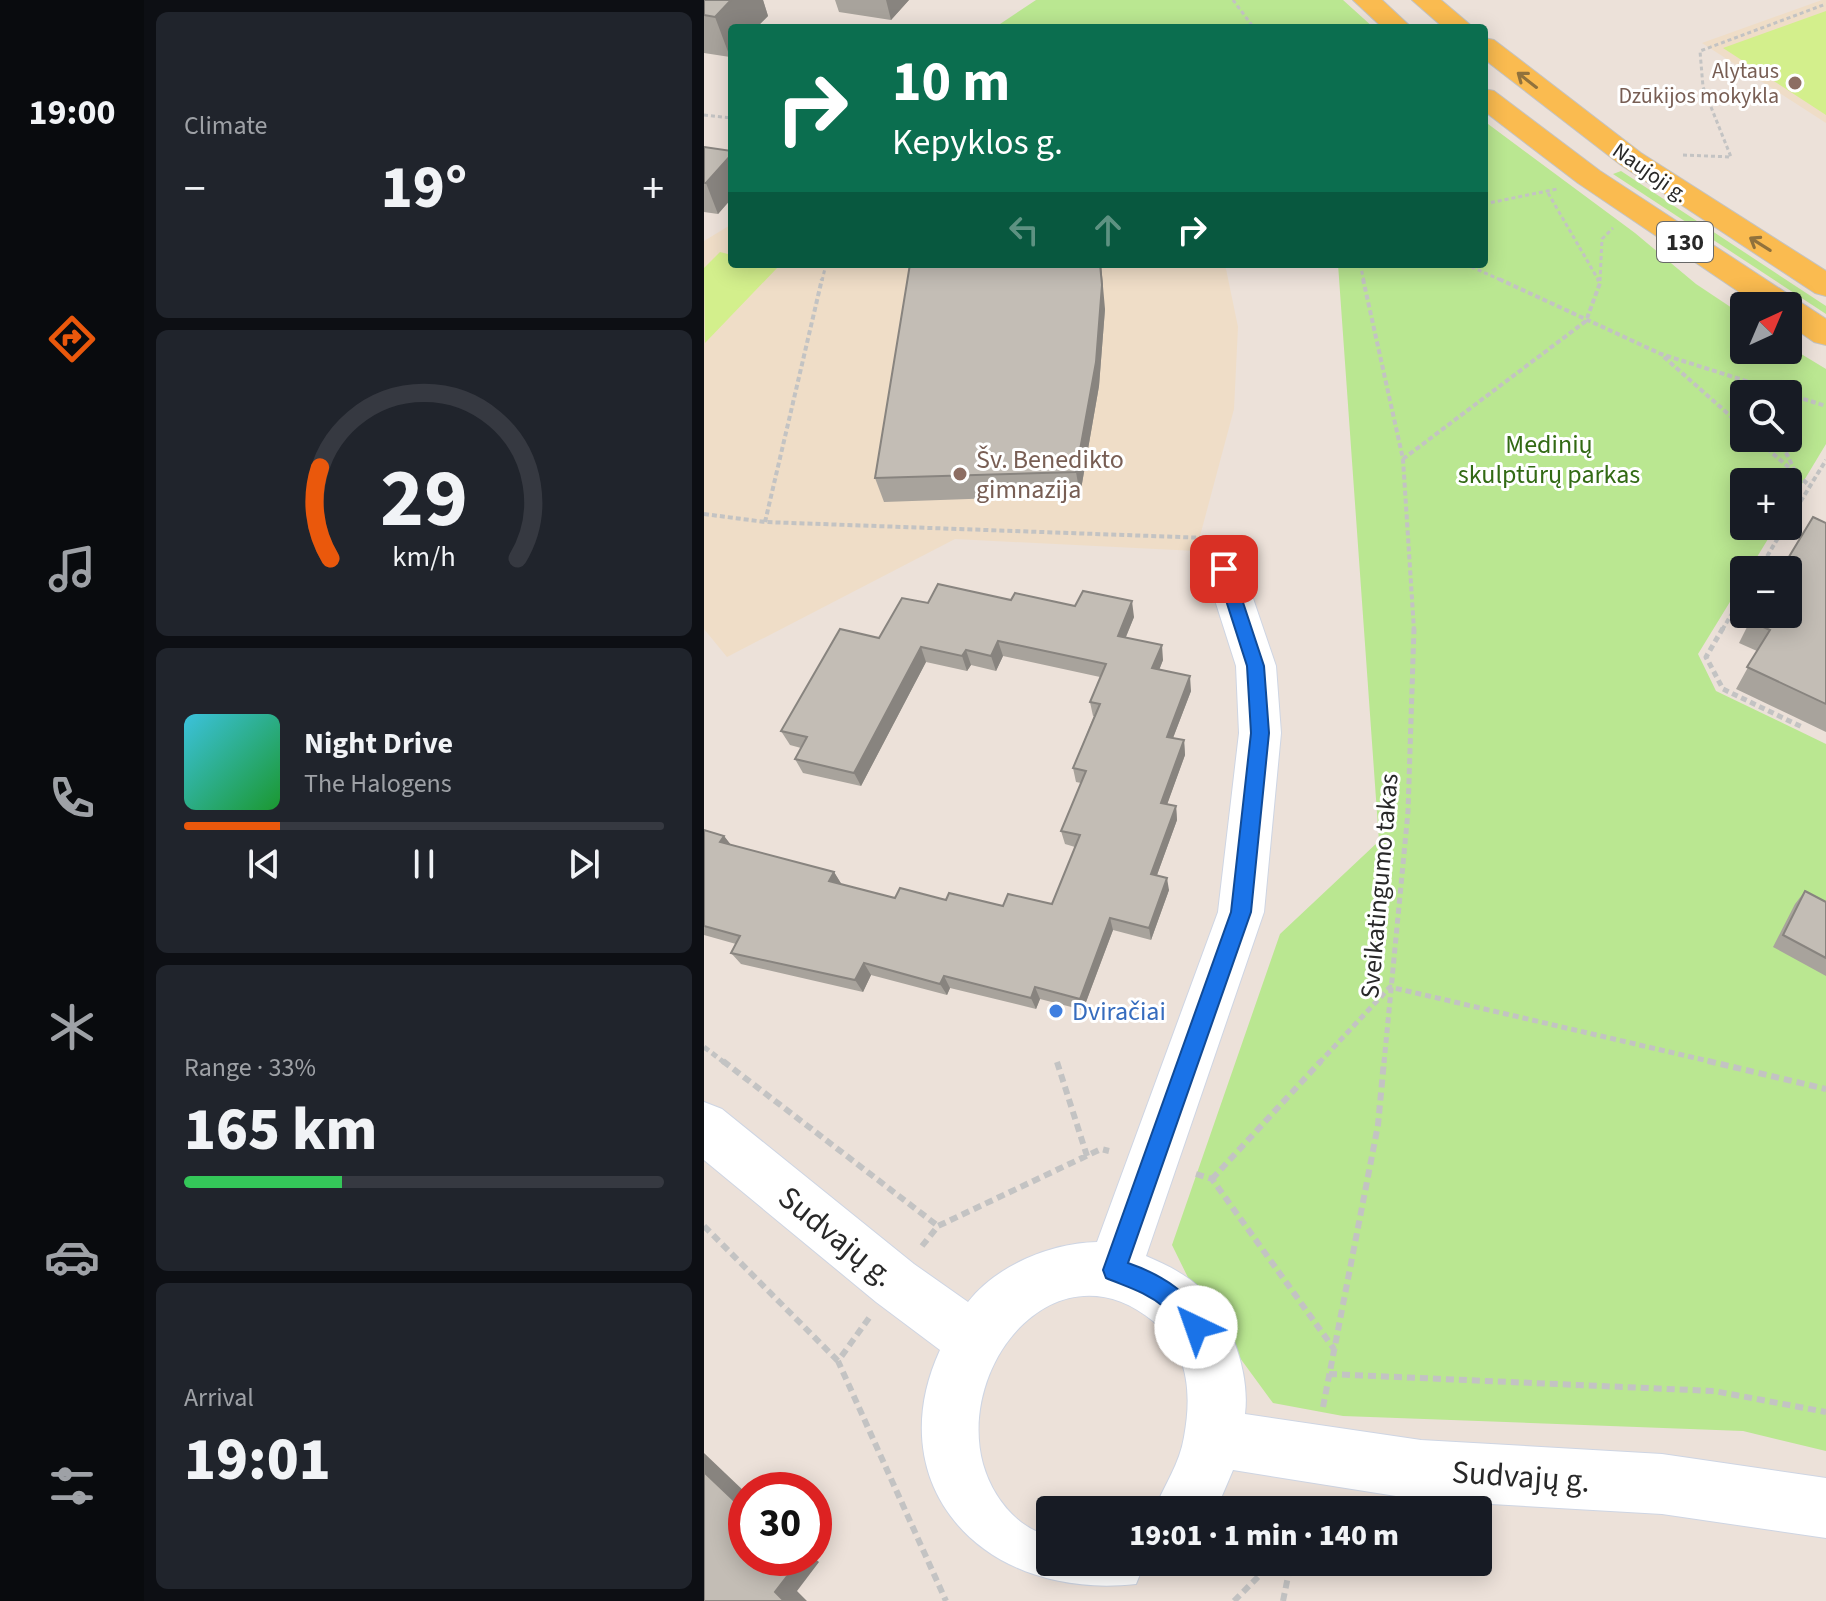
<!DOCTYPE html>
<meta charset="utf-8">
<style>
body{margin:0;font-family:"Source Sans 3",sans-serif;background:#20242c;color:#f1f3f6;height:100vh;display:flex;flex-direction:column;font-size:30px;white-space:nowrap}
*{box-sizing:border-box;margin:0}
p{font-size:26px;color:#9ea1a6}
.icon{flex:none;width:44px;height:44px;fill:none;stroke:currentColor;stroke-width:2;stroke-linecap:round;stroke-linejoin:round}
.map{position:relative;flex:1;overflow:hidden}
.drawer{display:flex;flex-direction:column;gap:12px;padding:12px;background:#0d0f14;width:560px}
.drawer>*{flex:none}
.hud{position:absolute;left:24px;top:24px;width:760px;height:244px;border-radius:8px;box-shadow:0 4px 20px #0003;background:#0b6e4f;color:#fff;overflow:hidden}
.needle{width:52px;rotate:44deg}
.tools{position:absolute;left:1026px;top:292px;display:grid;gap:16px}
.tools a{display:grid;place-items:center;width:72px;height:72px;border-radius:8px;background:#171b24;box-shadow:0 4px 20px #0003;font-size:40px}
.speed{position:absolute;left:24px;top:1472px;display:flex;gap:16px;font-size:40px;font-weight:700;text-align:center}
.speed>*{display:grid;place-content:center;width:104px;height:104px;border-radius:50%;background:#171b24;box-shadow:0 4px 20px #0003;line-height:1}
.speed .limit{border:12px solid #d22;background:#fff;color:#111}
.pin{position:absolute;display:grid;place-items:center;width:68px;height:68px;color:#fff;margin:-34px;border-radius:16px;box-shadow:0 4px 12px #0006}
.me{position:absolute;width:88px;margin:-44px;rotate:318deg;stroke-linejoin:round;filter:drop-shadow(0 0 6px #0008)}
.turn{display:flex;align-items:center;gap:28px;height:168px;padding:0 32px;font-size:36px}
.turn .icon{width:104px;height:104px;stroke-width:2.5}
.turn b{display:block;font-size:56px;line-height:68px}
.lanes{display:flex;align-items:center;height:76px;padding:0 32px;background:#0003;justify-content:center;gap:40px;direction:ltr}
.lanes .off{opacity:.35}
.big{font-size:60px;font-weight:800;line-height:1.1}
.drawer .widget{flex:1;display:flex;flex-direction:column;justify-content:center;gap:12px;min-width:0;padding:0 28px;border-radius:12px;background:#20242c}
.drawer .dial{align-items:center;gap:0}
.dial svg{height:208px;overflow:visible;fill:none;stroke:#363941;stroke-width:7;stroke-linecap:round;text-anchor:middle}
.dial text{fill:#f1f3f6;stroke:none}
.song{display:flex;align-items:center;gap:24px}
.cover{width:96px;height:96px;border-radius:12px;background:linear-gradient(135deg,hsl(190 70% 55%),hsl(130 70% 35%))}
.played{height:8px;border-radius:4px;background:linear-gradient(90deg,#ea580c 20%,#363941 20%)}
.keys{display:flex;justify-content:space-around;direction:ltr}
.heat{display:flex;justify-content:space-between;align-items:center;font-size:44px;direction:ltr}
.charge{height:12px;border-radius:6px;background:linear-gradient(90deg,#34c759 33%,#363941 0)}
.trip{position:absolute;left:332px;top:1496px;width:456px;height:80px;border-radius:8px;background:#171b24;box-shadow:0 4px 20px #0003;font-weight:800;line-height:80px;text-align:center}
main{display:flex;flex:1;min-height:0}
.dock{display:flex;flex-direction:column;width:144px;justify-content:space-around;align-items:center;background:#090b0e;color:#9ea1a6}
.dock .icon{width:56px;height:56px}
.dock .current{color:#ea580c}
.dock b{font-size:36px;color:#f1f3f6}
.map>svg:first-child{display:block}
.education{fill:#efddc7}
.green{fill:#bae791;fill-rule:evenodd}
.pitch{fill:#d3ef8c}
.lines{fill:none;stroke-linecap:round;stroke-linejoin:round}
.street-casing{stroke:#ced5e3;stroke-width:2}
.primary-casing{stroke:#c3c3c3;stroke-width:2}
.path-far3{stroke:#c3c3c3;stroke-width:3;stroke-dasharray:4 3;stroke-linecap:butt}
.path-far2{stroke:#c3c3c3;stroke-width:4;stroke-dasharray:5 3;stroke-linecap:butt}
.path-far1{stroke:#c3c3c3;stroke-width:5;stroke-dasharray:6 4;stroke-linecap:butt}
.path{stroke:#c3c3c3;stroke-width:6;stroke-dasharray:8 5;stroke-linecap:butt}
.street{fill:#fff;fill-rule:evenodd}
.primary{fill:#fabb50;fill-rule:evenodd}
.wall{fill:#a8a39c}
.shaded-wall{fill:#88847f}
.building{fill:#c3bdb5;stroke:#88847f;stroke-width:2}
.oneway{stroke:#91723c}
.route{fill:#1a73e8;stroke:#114b97;stroke-width:2}
.education-dot{fill:#8d6e63;stroke:#fff;stroke-width:3}
.shop-dot{fill:#3f7fe0;stroke:#fff;stroke-width:3}
.labels{text-anchor:middle;stroke-width:6;stroke-linejoin:round;paint-order:stroke}
.far-education-label{font-size:22px;fill:#785e54;stroke:#fff;text-anchor:end}
.far-street-label{font-size:22px;fill:#282828;stroke:#fff}
.shield{fill:#fff;stroke:#686868;stroke-width:2}
.shield-label{font-size:24px;font-weight:bold;fill:#282828}
.park-label{font-size:26px;fill:#326a14;stroke:#fff}
.education-label{font-size:26px;fill:#785e54;stroke:#fff;text-anchor:start}
.street-label{font-size:26px;fill:#282828;stroke:#fff}
.shop-label{font-size:26px;fill:#366cbe;stroke:#fff;text-anchor:start}
.near-street-label{font-size:32px;fill:#282828;stroke:#fff}
</style>
<main>
<nav class="dock">
<b>19:00</b>
<svg class="icon current" aria-label="directions" viewBox="0 0 24 24"><path d="M12 3l9 9-9 9-9-9zM9 14v-3h6M13 9l2 2-2 2"/></svg>
<svg class="icon" aria-label="music" viewBox="0 0 24 24"><path d="M9 18V5l10-2v13"/><circle cx="6" cy="18" r="3"/><circle cx="16" cy="16" r="3"/></svg>
<svg class="icon" aria-label="phone" viewBox="0 0 24 24"><path d="M5 4h4l2 5-3 2q2 4 5 5l2-3 5 2v4C11 20 4 13 5 4z"/></svg>
<svg class="icon" aria-label="climate" viewBox="0 0 24 24"><path d="M12 3v18M4 7l16 10M4 17L20 7"/></svg>
<svg class="icon" aria-label="car" viewBox="0 0 24 24"><path d="M5 17H2v-5l4-1 3-4h7l3 4 3 1v5h-3M9 17h6M6 11h13"/><circle cx="7" cy="17" r="2"/><circle cx="17" cy="17" r="2"/></svg>
<svg class="icon" aria-label="filters" viewBox="0 0 24 24"><path d="M4 7h16M4 17h16"/><circle cx="9" cy="7" r="2"/><circle cx="15" cy="17" r="2"/></svg>
</nav>
<section class="drawer">
<div class="widget"><p>Climate</p>
<div class="heat"><a>−</a><b class="big">19°</b><a>+</a></div>
</div>
<div class="widget dial"><svg viewBox="0 0 100 80">
<path d="M14 69A42 42 0 1 1 86 69"/>
<path d="M14 69A42 42 0 0 1 10 34" stroke="#ea580c"/>
<text x="50" y="56" font-size="32" font-weight="700">29</text>
<text x="50" y="72" font-size="11">km/h</text>
</svg></div>
<div class="widget">
<div class="song"><i class="cover"></i><div><b>Night Drive</b><p>The Halogens</p></div></div>
<div class="played"></div>
<div class="keys"><svg class="icon" aria-label="previous" viewBox="0 0 24 24"><path d="M18 5L8 12l10 7zM5 5v14"/></svg><svg class="icon" aria-label="pause" viewBox="0 0 24 24"><path d="M8 5v14M16 5v14"/></svg><svg class="icon" aria-label="next" viewBox="0 0 24 24"><path d="M6 5l10 7-10 7zM19 5v14"/></svg></div>
</div>
<div class="widget"><p>Range · 33%</p><b class="big">165 km</b><div class="charge"></div></div>
<div class="widget"><p>Arrival</p><b class="big">19:01</b></div>
</section>
<div class="map">
<svg width="1122" height="1601" viewBox="0 0 1122 1601">
<rect width="100%" height="100%" fill="#ece1d9"/>
<path class="education" d="M 1122,0 L 1122,123 L 998,43 L 1118,0 Z
M 28,224 L 28,264 L 521,264 L 534,327 L 530,409 L 492,551 L 251,539 L 23,657 L 0,629 L 0,241 Z"/>
<path class="green" d="M 332,0 L 639,0 L 670,28 L 290,28 Z
M 780,121 L 931,233 L 992,284 L 1040,316 L 1040,350 L 1084,350 L 1084,346 L 1122,369 L 1122,444 L 1084,507 L 1084,482 L 1040,482 L 1040,526 L 1072,526 L 1045,570 L 1040,570 L 1040,579 L 994,654 L 1012,691 L 1122,744 L 1122,1451 L 1039,1431 L 639,1416 L 569,1403 L 498,1306 L 468,1245 L 576,934 L 675,841 L 634,264 L 780,264 ZM 1040,394 L 1084,394 L 1084,438 L 1040,438 Z
M 917,171 L 1122,306 L 1122,314 L 909,174 Z"/>
<path class="pitch" d="M 1122,11 L 1122,115 L 1019,48 Z
M 16,252 L 28,255 L 28,264 L 74,267 L 1,343 L 0,268 Z"/>
<g class="lines">
<g class="street-casing">
<path id="street" d="M 520,555 L 534,559 L 539,569 L 572,666 L 577,733 L 560,912 L 442,1256 C 463,1265 484,1275 500,1292 C 528,1322 546,1374 541,1414 L 717,1440 L 958,1454 L 1122,1478 L 1122,1538 L 958,1514 L 717,1500 L 529,1470 L 512,1510 L 450,1510 C 460,1486 476,1463 480,1437 C 488,1394 485,1351 449,1321 C 353,1242 252,1364 279,1464 C 288,1496 312,1528 346,1536 L 346,1562 L 441,1562 L 432,1584 C 278,1601 174,1485 236,1350 L 172,1302 L 0,1160 L 0,1102 L 18,1109 L 210,1264 L 264,1302 C 293,1265 347,1243 393,1242 L 514,912 L 535,733 L 532,666 L 501,569 L 506,559 Z"/>
</g>
<g class="primary-casing">
<path id="primary" d="M 649,0 L 678,0 L 708,28 L 679,28 Z
M 708,0 L 737,0 L 770,28 L 740,28 Z
M 780,38 L 790,40 L 937,153 L 1122,271 L 1122,296 L 1111,293 L 917,165 L 780,59 Z
M 780,89 L 790,91 L 896,171 L 1122,319 L 1122,345 L 1110,342 L 1084,324 L 1084,306 L 1056,306 L 874,183 L 780,111 Z"/>
</g>
<path class="path-far3" d="M 529,0 L 550,28
M 0,115 L 28,118
M 979,155 L 1027,157 L 999,87 L 996,51 L 1122,4
M 844,193 L 895,281
M 780,204 L 853,189
M 656,264 L 660,281
M 761,264 L 799,281
M 118,281 L 122,264
M 896,281 L 898,239 L 909,228"/>
<path class="path-far2" d="M 659,279 L 699,459 L 710,630
M 795,279 L 957,354 L 1083,394
M 960,357 L 1040,428
M 1048,384 L 1053,394
M 1084,394 L 1122,406
M 1051,438 L 1106,486
M 1075,438 L 1090,469
M 699,459 L 882,321 L 896,283 L 894,279
M 0,514 L 61,522 L 503,538
M 61,522 L 118,279
M 1084,522 L 1122,460
M 1055,570 L 1081,526
M 1018,630 L 1040,594"/>
<path class="path-far1" d="M 1019,628 L 1002,657 L 1019,689 L 1098,727
M 0,1047 L 21,1063
M 615,1063 L 686,987 L 1013,1063
M 680,1063 L 704,812 L 710,628"/>
<path class="path" d="M 19,1061 L 234,1226
M 1004,1061 L 1122,1089
M 353,1062 L 383,1156
M 492,1174 L 508,1179 L 630,1349
M 508,1179 L 617,1061
M 0,1226 L 134,1361
M 218,1246 L 234,1226 L 397,1149 L 405,1151
M 165,1318 L 134,1361 L 242,1601
M 625,1374 L 1010,1391 L 1122,1412
M 619,1407 L 674,1125 L 680,1061
M 598,1510 L 600,1499
M 530,1601 L 569,1562
M 579,1601 L 587,1562"/>
<use href="#street" class="street"/>
<use href="#primary" class="primary"/>
</g>
<path class="wall" d="M 0,0 L 59,0 L 64,16 L 52,28 L 28,28 L 28,54 L 26,57 L 0,53 Z
M 131,0 L 205,0 L 187,20 L 135,12 Z
M 0,147 L 28,154 L 28,198 L 14,214 L 0,212 Z
M 401,309 L 395,386 L 376,495 L 180,502 L 171,478 Z
M 1122,523 L 1122,732 L 1032,689 L 1053,651 L 1035,643 L 1046,621 Z
M 307,600 L 371,606 L 430,617 L 422,637 L 459,660 L 455,670 L 487,691 L 469,738 L 480,740 L 481,755 L 463,804 L 472,806 L 473,820 L 453,875 L 465,890 L 447,940 L 409,930 L 379,1010 L 336,999 L 332,1009 L 246,988 L 243,995 L 167,975 L 159,992 L 37,964 L 27,953 L 32,944 L 0,935 L 0,830 L 20,836 L 27,845 L 130,872 L 138,885 L 191,898 L 242,900 L 299,906 L 348,904 L 371,847 L 361,844 L 357,831 L 377,783 L 372,782 L 369,768 L 390,716 L 389,716 L 386,702 L 396,677 L 299,656 L 292,671 L 267,665 L 263,671 L 222,662 L 157,786 L 99,773 L 91,759 L 97,748 L 86,745 L 77,731 L 175,638 L 224,603 Z
M 1101,891 L 1122,902 L 1122,976 L 1069,947 L 1091,904 Z"/>
<path class="shaded-wall" d="M 27,0 L 59,0 L 64,16 L 52,28 L 28,28 L 28,54 L 26,57 L 11,17 Z
M 182,0 L 205,0 L 187,20 Z
M 28,154 L 28,198 L 14,214 L 2,183 Z
M 396,264 L 397,264 L 401,309 L 395,386 L 376,495 L 372,472 Z
M 428,601 L 430,617 L 416,651 L 414,636 Z
M 294,641 L 299,656 L 292,671 L 287,656 Z
M 458,645 L 459,660 L 450,683 L 448,668 Z
M 217,647 L 222,662 L 157,786 L 150,773 Z
M 262,650 L 267,665 L 263,671 L 258,656 Z
M 486,676 L 487,691 L 464,751 L 463,737 Z
M 480,740 L 481,755 L 459,816 L 457,803 Z
M 472,806 L 473,820 L 449,886 L 447,874 Z
M 20,836 L 30,849 L 16,842 Z
M 130,872 L 138,885 L 125,881 Z
M 463,878 L 465,890 L 447,940 L 445,928 Z
M 406,918 L 409,930 L 379,1010 L 376,999 Z
M 160,963 L 167,975 L 159,992 L 151,980 Z
M 240,976 L 246,988 L 243,995 L 236,984 Z
M 331,987 L 336,999 L 332,1009 L 327,998 Z
M 0,1453 L 42,1493 L 42,1512 L 0,1472 Z
M 90,1558 L 110,1558 L 115,1562 L 93,1591 L 103,1601 L 80,1601 L 71,1592 Z"/>
<path class="building" d="M 0,0 L 27,0 L 11,17 L 0,15 Z
M 0,147 L 28,151 L 28,154 L 2,183 L 0,183 Z
M 206,264 L 396,264 L 398,285 L 392,362 L 372,472 L 171,478 Z
M 1109,517 L 1122,523 L 1122,704 L 1043,667 L 1066,630 L 1046,621 L 1051,614 L 1084,614 L 1084,570 L 1077,570 Z
M 234,584 L 307,600 L 311,593 L 371,606 L 379,591 L 428,601 L 414,636 L 458,645 L 448,668 L 486,676 L 463,737 L 480,740 L 457,803 L 472,806 L 447,874 L 463,878 L 445,928 L 406,918 L 376,999 L 331,987 L 327,998 L 240,976 L 236,984 L 160,963 L 151,980 L 27,953 L 36,936 L 0,926 L 0,830 L 20,836 L 16,842 L 130,872 L 125,881 L 191,898 L 196,888 L 242,900 L 245,893 L 299,906 L 304,894 L 348,904 L 376,835 L 357,831 L 382,771 L 369,768 L 396,704 L 386,702 L 402,664 L 294,641 L 287,656 L 262,650 L 258,656 L 217,647 L 150,773 L 91,759 L 103,737 L 77,731 L 136,629 L 175,638 L 198,598 L 224,603 Z
M 1101,891 L 1122,902 L 1122,958 L 1079,935 Z
M 0,1472 L 42,1512 L 42,1558 L 90,1558 L 94,1562 L 71,1592 L 80,1601 L 0,1601 Z"/>
<defs><path id="oneway-shaft" d="M-6 0H5M1.5-3L5.5 0L1.5 3" fill="none" stroke-width="1.6" stroke-linecap="round" stroke-linejoin="round" transform="scale(2)"/></defs>
<g class="oneway">
<use href="#oneway-shaft" transform="translate(823 80) rotate(-142)"/>
<use href="#oneway-shaft" transform="translate(1056 244) rotate(-148)"/>
</g>
<path class="route" d="M 520,563 L 528,569 L 560,666 L 565,733 L 547,912 L 424,1263 C 456,1274 490,1294 504,1327 L 500,1335 L 492,1338 C 478,1332 472,1317 460,1307 C 442,1292 423,1287 402,1278 L 399,1270 L 527,912 L 547,733 L 543,666 L 512,569 Z"/>
<g class="education-dot">
<circle cx="1091" cy="83" r="8"/>
<circle cx="256" cy="474" r="8"/>
</g>
<circle class="shop-dot" cx="352" cy="1011" r="8"/>
<g class="labels">
<g class="far-education-label">
<text x="1075" y="78">Alytaus<tspan x="1075" dy="25">Dzūkijos mokykla</tspan></text>
</g>
<g class="far-street-label">
<text transform="translate(947 172) rotate(35)" y="8">Naujoji g.</text>
</g>
<rect class="shield" x="953" y="222" width="56" height="40" rx="6"/>
<g class="shield-label">
<text x="981" y="250">130</text>
</g>
<g class="park-label">
<text x="845" y="453">Medinių<tspan x="845" dy="30">skulptūrų parkas</tspan></text>
</g>
<g class="education-label">
<text x="272" y="468">Šv. Benedikto<tspan x="272" dy="30">gimnazija</tspan></text>
</g>
<g class="street-label">
<text transform="translate(675 886) rotate(-85)" y="9">Sveikatingumo takas</text>
</g>
<g class="shop-label">
<text x="368" y="1020">Dviračiai</text>
</g>
<g class="near-street-label">
<text transform="translate(133 1236) rotate(39)" y="11">Sudvajų g.</text>
<text transform="translate(817 1476) rotate(4)" y="11">Sudvajų g.</text>
</g>
</g>
</svg>
<div class="tools">
<a><svg class="needle" viewBox="-14 -14 28 28"><path d="M0-13l5 13h-10z" fill="#e53935"/><path d="M0 13l5-13h-10z" fill="#9ea1a6"/></svg></a>
<a><svg class="icon" aria-label="search" viewBox="0 0 24 24"><circle cx="10" cy="10" r="6"/><path d="M15 15l6 6"/></svg></a>
<a>+</a>
<a>−</a>
</div>
<div class="speed"><div class="limit">30</div></div>
<div class="pin" style="left:520px;top:569px;background:#d93025"><svg class="icon" aria-label="arrive" viewBox="0 0 24 24"><path d="M6 21V4h12l-3 4 3 4H6"/></svg></div>
<svg class="me" style="left:492px;top:1327px" viewBox="-20 -20 40 40"><circle r="19" fill="#fff"/><path d="M0-13L10 11 0 6-10 11z" fill="#1a73e8"/></svg>
<div class="trip">19:01 · 1 min · 140 m</div>
<div class="hud">
<div class="turn"><svg class="icon" aria-label="right" viewBox="0 0 24 24"><path d="M7 20v-9h11M14 6l5 5-5 5"/></svg><div><b>10 m</b>Kepyklos g.</div></div>
<div class="lanes"><svg class="icon off" aria-label="left" viewBox="0 0 24 24"><path d="M17 20v-9H6M10 6l-5 5 5 5"/></svg><svg class="icon off" aria-label="ahead" viewBox="0 0 24 24"><path d="M12 20V5M6 11l6-6 6 6"/></svg><svg class="icon" aria-label="right" viewBox="0 0 24 24"><path d="M7 20v-9h11M14 6l5 5-5 5"/></svg></div>
</div>
</div>
</main>
